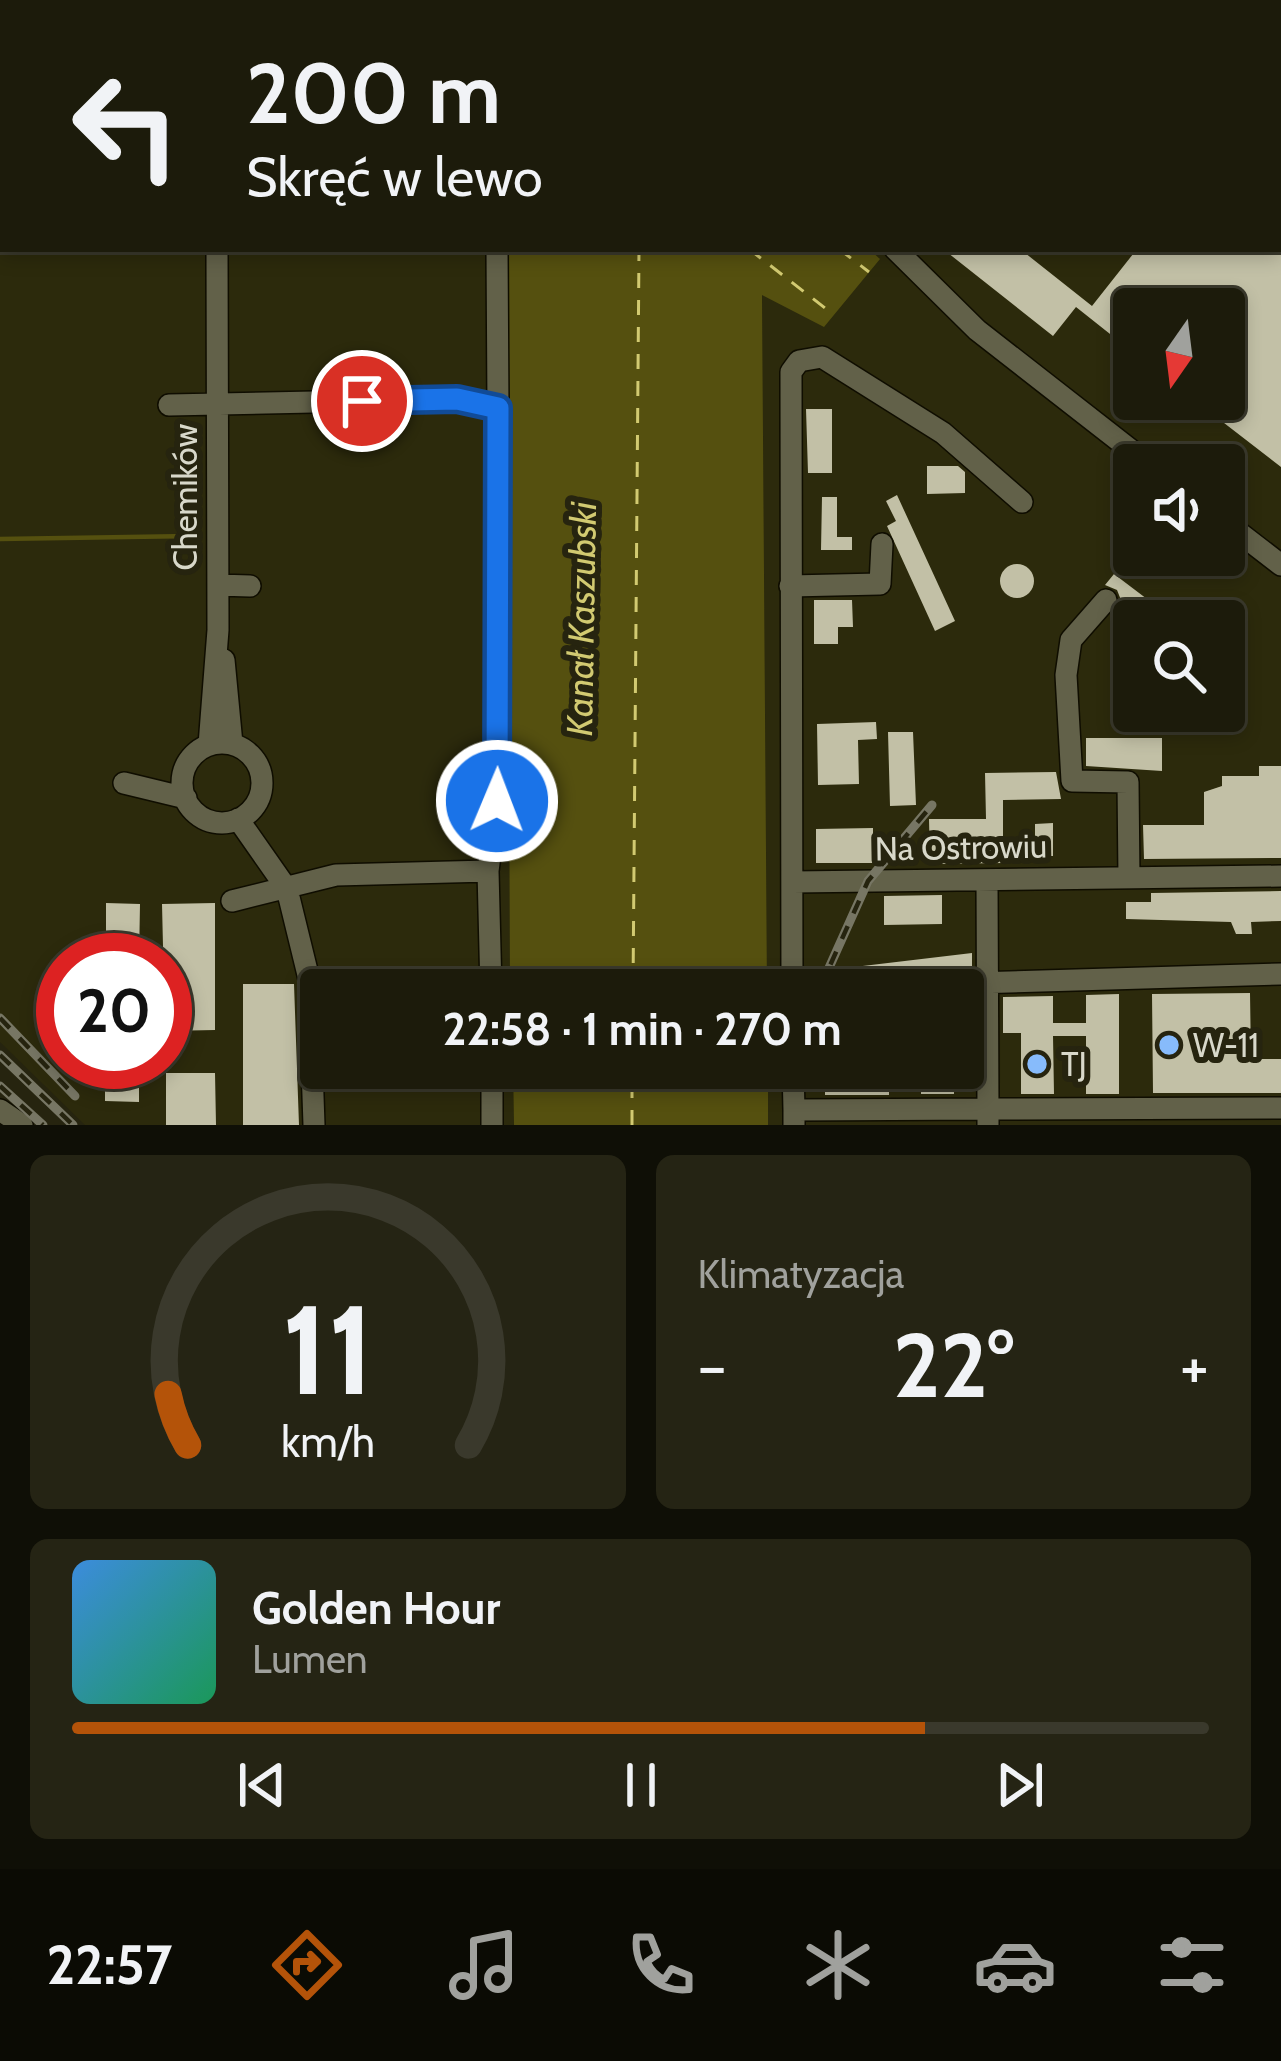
<!DOCTYPE html>
<html lang="pl">
<meta charset="utf-8">
<style>
body{margin:0;font-family:Cabin,sans-serif;background:#252414;color:#f1f3f6;height:100vh;display:flex;flex-direction:column;font-size:45px;white-space:nowrap}
*{box-sizing:border-box;margin:0}
p{font-size:39px;color:#a0a19d}
.icon{flex:none;width:66px;height:66px;fill:none;stroke:currentColor;stroke-width:2;stroke-linecap:round;stroke-linejoin:round}
.map{position:relative;height:1125px;overflow:hidden}
.details{display:flex;flex-direction:column;gap:30px;padding:30px;background:#0f0f06;flex:1}
.details>*{flex:none}
.top-card{position:absolute;left:0px;top:0px;width:1281px;height:252px;box-shadow:0 6px 18px #0003,0 0 0 3px #3a392c;background:#1c1b0b;color:#f1f3f6;overflow:hidden}
.needle{width:78px;rotate:194deg}
.tools{position:absolute;left:1113px;top:288px;display:grid;gap:24px}
.tools a{display:grid;place-items:center;width:132px;height:132px;border-radius:12px;background:#1c1b0b;box-shadow:0 6px 18px #0003,0 0 0 3px #3a392c;font-size:60px}
.speed{position:absolute;left:36px;top:933px;display:flex;gap:24px;font-size:60px;font-weight:700;text-align:center}
.speed>*{display:grid;place-content:center;width:156px;height:156px;border-radius:50%;background:#1c1b0b;box-shadow:0 6px 18px #0003,0 0 0 3px #3a392c;line-height:1}
.speed .limit{border:18px solid #d22;background:#fff;color:#111}
.pin{position:absolute;display:grid;place-items:center;width:102px;height:102px;color:#fff;margin:-51px;border:6px solid #fff;border-radius:50%;box-shadow:0 3px 12px #0007}
.me{position:absolute;width:132px;margin:-66px;rotate:1deg;stroke-linejoin:round;filter:drop-shadow(0 0 9px #0008)}
.turn{display:flex;align-items:center;gap:42px;height:252px;padding:0 48px;font-size:54px}
.turn .icon{width:156px;height:156px;stroke-width:2.5}
.turn b{display:block;font-size:84px;line-height:102px}
.big{font-size:90px;font-weight:700;line-height:1.1}
.details .tile{flex:1;display:flex;flex-direction:column;justify-content:center;gap:18px;min-width:0;padding:0 42px;border-radius:18px;background:#252414}
.details .dial{align-items:center;gap:0}
.dial svg{height:312px;overflow:visible;fill:none;stroke:#3a392c;stroke-width:7;stroke-linecap:round;text-anchor:middle}
.dial text{fill:#f1f3f6;stroke:none}
.song{display:flex;align-items:center;gap:36px}
.cover{width:144px;height:144px;border-radius:18px;background:linear-gradient(135deg,hsl(210 70% 55%),hsl(150 70% 35%))}
.played{height:12px;border-radius:6px;background:linear-gradient(90deg,#b45309 75%,#3a392c 75%)}
.keys{display:flex;justify-content:space-around;direction:ltr}
.heat{display:flex;justify-content:space-between;align-items:center;font-size:66px;direction:ltr}
.details .tiles{flex:1;display:grid;gap:30px;grid-template-columns:1fr 1fr}
.tile:last-child{grid-column:span 2}
.trip{position:absolute;left:300px;top:969px;width:684px;height:120px;border-radius:12px;background:#1c1b0b;box-shadow:0 6px 18px #0003,0 0 0 3px #3a392c;font-weight:700;line-height:120px;text-align:center}
.tabs{display:flex;height:192px;justify-content:space-around;align-items:center;background:#0b0b04;color:#a0a19d}
.tabs .icon{width:84px;height:84px}
.tabs .active{color:#b45309}
.tabs b{font-size:54px;color:#f1f3f6}
.map>svg:first-child{display:block}
.built{fill:#2c2a0c;fill-rule:evenodd}
.water{fill:#55500f}
.lines{fill:none;stroke-linecap:round;stroke-linejoin:round}
.stream{stroke:#55500f;stroke-width:4.5}
.ferry{stroke:#d2ca71;stroke-width:3;stroke-dasharray:15 12;stroke-linecap:butt}
.building{fill:#c2c0a6}
.minor-casing{stroke:#0f0d00;stroke-width:24}
.minor{stroke:#626149;stroke-width:21}
.rail-casing{stroke:#777664;stroke-width:9}
.rail{stroke:#26240f;stroke-width:4.5;stroke-dasharray:14;stroke-linecap:butt}
.route-casing{stroke:#114b97;stroke-width:30}
.route{stroke:#1a73e8;stroke-width:21}
.poi-dot{fill:#87bbfb;stroke:#26240f;stroke-width:4.5}
.labels{text-anchor:middle;stroke-width:12;stroke-linejoin:round;paint-order:stroke}
.street-label{font-size:33px;fill:#d8d8ca;stroke:#26240f}
.poi-label{font-size:33px;fill:#d8d8ca;stroke:#26240f;text-anchor:start}
.water-label{font-size:36px;font-style:italic;fill:#d2ca71;stroke:#26240f}
</style>
<div class="map">
<svg width="1281" height="1125" viewBox="0 0 1281 1125">
<rect width="100%" height="100%" fill="#26240f"/>
<path class="built" d="M 0,0 L 266,3 L 3,3 L 3,249 L 507,249 L 513,990 L 321,990 L 321,1068 L 513,1068 L 514,1125 L 85,1125 L 0,1042 ZM 63,960 L 165,960 L 165,1062 L 63,1062 Z
M 863,0 L 1281,0 L 1281,1125 L 768,1125 L 768,1068 L 963,1068 L 963,990 L 767,990 L 762,295 L 879,258 L 869,249 L 1278,249 L 1278,3 ZM 1134,309 L 1224,309 L 1224,399 L 1134,399 ZM 1134,465 L 1224,465 L 1224,555 L 1134,555 ZM 1134,621 L 1224,621 L 1224,711 L 1134,711 Z"/>
<path class="water" d="M 463,0 L 863,0 L 862,3 Z
M 507,249 L 869,249 L 880,259 L 824,327 L 762,295 L 767,990 L 510,988 Z
M 513,1068 L 768,1068 L 768,1125 L 514,1125 Z"/>
<g class="lines">
<path class="stream" d="M 0,539 L 192,536"/>
<path class="ferry" d="M 497,0 L 499,3
M 644,3 L 644,0
M 749,249 L 834,315
M 839,249 L 869,272
M 633,990 L 639,249
M 632,1125 L 632,1068"/>
</g>
<path class="building" d="M 943,249 L 1020,249 L 1092,306 L 1137,249 L 1281,249 L 1281,467 L 1193,399 L 1224,399 L 1224,309 L 1134,309 L 1134,353 L 1076,307 L 1053,336 Z
M 806,409 L 832,409 L 832,473 L 808,473 Z
M 927,466 L 958,466 L 965,472 L 965,493 L 927,494 Z
M 897,495 L 955,621 L 935,631 L 887,526 L 896,521 L 886,501 Z
M 822,497 L 837,497 L 837,537 L 852,537 L 852,550 L 821,550 Z
M1000 581a17 17 0 1 1 34 0a17 17 0 1 1-34 0Z
M 1114,574 L 1176,621 L 1149,621 L 1121,600 L 1117,590 L 1105,585 Z
M 814,600 L 852,600 L 853,627 L 838,627 L 838,644 L 814,644 Z
M 876,722 L 877,739 L 858,740 L 859,784 L 818,785 L 817,724 Z
M 888,732 L 913,732 L 916,805 L 890,806 Z
M 1086,738 L 1162,738 L 1162,771 L 1086,766 Z
M 1259,766 L 1281,766 L 1281,858 L 1144,859 L 1143,825 L 1204,825 L 1204,792 L 1222,786 L 1222,776 L 1259,776 Z
M 1056,772 L 1061,799 L 1003,800 L 1003,863 L 930,864 L 929,819 L 986,819 L 985,773 Z
M 1053,823 L 1053,856 L 1035,856 L 1035,824 Z
M 873,828 L 873,840 L 880,839 L 880,857 L 873,863 L 816,863 L 816,829 Z
M 1281,891 L 1281,921 L 1251,922 L 1252,934 L 1236,934 L 1231,922 L 1126,919 L 1126,902 L 1151,902 L 1151,893 Z
M 942,895 L 942,924 L 884,925 L 884,896 Z
M 106,903 L 140,904 L 139,960 L 106,960 Z
M 215,903 L 215,1030 L 165,1031 L 162,904 Z
M 972,953 L 972,968 L 829,972 L 829,970 Z
M 243,984 L 294,984 L 299,1125 L 243,1125 Z
M 1250,993 L 1251,1059 L 1281,1059 L 1281,1093 L 1153,1093 L 1152,994 Z
M 1119,994 L 1119,1094 L 1086,1094 L 1086,1036 L 1053,1036 L 1054,1094 L 1021,1094 L 1021,1033 L 1003,1033 L 1003,997 L 1053,996 L 1053,1023 L 1086,1023 L 1086,995 Z
M 105,1062 L 139,1062 L 139,1102 L 105,1101 Z
M 825,1068 L 889,1068 L 889,1095 L 825,1095 Z
M 921,1068 L 954,1068 L 954,1094 L 921,1094 Z
M 166,1073 L 215,1073 L 216,1125 L 166,1125 Z"/>
<g class="lines">
<g class="minor-casing">
<path id="minor" d="M 218,0 L 218,3
M 280,0 L 281,3
M 448,0 L 450,3
M 393,3 L 400,0
M 927,3 L 929,0
M 497,249 L 498,408
M 895,249 L 977,330 L 1150,465
M 169,405 L 457,399 L 498,408 L 500,696 L 497,801 L 488,871 L 491,990
M 1224,521 L 1281,565
M 218,585 L 250,586
M 790,586 L 880,584 L 882,544
M 1106,600 L 1071,640 L 1066,675 L 1072,781 L 1128,782 L 1129,878
M 224,660 L 232,744
M182 783a40 40 0 1 1 80 0a40 40 0 1 1-80 0Z
M 209,745 L 218,630 L 217,249
M 124,783 L 186,798
M 238,819 L 287,889 L 309,979 L 314,1125
M 987,880 L 988,1109 L 1281,1108
M 793,882 L 1281,876
M 232,901 L 336,875 L 488,871
M 792,983 L 833,987 L 1281,974
M 792,990 L 791,372 L 799,361 L 822,357 L 943,433 L 1022,502
M 793,1068 L 794,1110
M 0,1110 L 22,1125
M 492,1125 L 492,1068
M 794,1125 L 794,1110 L 988,1109 L 988,1125"/>
</g>
<use href="#minor" class="minor"/>
<g class="rail-casing">
<path id="rail" d="M 819,990 L 868,881 L 932,805
M 0,1018 L 75,1096
M 0,1055 L 73,1125
M 0,1086 L 43,1125"/>
</g>
<use href="#rail" class="rail"/>
</g>
<g class="lines">
<g class="route-casing">
<path id="route" d="M 362,401 L 457,399 L 498,408 L 497,801"/>
</g>
<use href="#route" class="route"/>
</g>
<g class="poi-dot">
<circle cx="1169" cy="1045" r="12"/>
<circle cx="1037" cy="1064" r="12"/>
</g>
<g class="labels">
<g class="street-label">
<text transform="translate(185 497) rotate(-90)" y="12">Chemików</text>
<text transform="translate(961 847) rotate(-1)" y="12">Na Ostrowiu</text>
</g>
<g class="poi-label">
<text x="1193" y="1057">W-11</text>
<text x="1061" y="1076">TJ</text>
</g>
<g class="water-label">
<text transform="translate(581 619) rotate(-89)" y="13">Kanał Kaszubski</text>
</g>
</g>
</svg>
<div class="tools">
<a><svg class="needle" viewBox="-14 -14 28 28"><path d="M0-13l5 13h-10z" fill="#e53935"/><path d="M0 13l5-13h-10z" fill="#a0a19d"/></svg></a>
<a><svg class="icon" aria-label="sound" viewBox="0 0 24 24"><path d="M4 9h4l5-4v14l-5-4H4zM17 9q2 3 0 6"/></svg></a>
<a><svg class="icon" aria-label="search" viewBox="0 0 24 24"><circle cx="10" cy="10" r="6"/><path d="M15 15l6 6"/></svg></a>
</div>
<div class="speed"><div class="limit">20</div></div>
<div class="pin" style="left:362px;top:401px;background:#d93025"><svg class="icon" aria-label="arrive" viewBox="0 0 24 24"><path d="M6 21V4h12l-3 4 3 4H6"/></svg></div>
<svg class="me" style="left:497px;top:801px" viewBox="-20 -20 40 40"><circle r="17" fill="#1a73e8" stroke="#fff" stroke-width="3"/><path d="M0-11L8 9 0 5-8 9z" fill="#fff"/></svg>
<div class="trip">22:58 · 1 min · 270 m</div>
<div class="top-card">
<div class="turn"><svg class="icon" aria-label="left" viewBox="0 0 24 24"><path d="M17 20v-9H6M10 6l-5 5 5 5"/></svg><div><b>200 m</b>Skręć w lewo</div></div>
</div>
</div>
<section class="details">
<div class="tiles">
<div class="tile dial"><svg viewBox="0 0 100 80">
<path d="M14 69A42 42 0 1 1 86 69"/>
<path d="M14 69A42 42 0 0 1 9 56" stroke="#b45309"/>
<text x="50" y="56" font-size="32" font-weight="700">11</text>
<text x="50" y="72" font-size="11">km/h</text>
</svg></div>
<div class="tile"><p>Klimatyzacja</p>
<div class="heat"><a>−</a><b class="big">22°</b><a>+</a></div>
</div>
<div class="tile">
<div class="song"><i class="cover"></i><div><b>Golden Hour</b><p>Lumen</p></div></div>
<div class="played"></div>
<div class="keys"><svg class="icon" aria-label="previous" viewBox="0 0 24 24"><path d="M18 5L8 12l10 7zM5 5v14"/></svg><svg class="icon" aria-label="pause" viewBox="0 0 24 24"><path d="M8 5v14M16 5v14"/></svg><svg class="icon" aria-label="next" viewBox="0 0 24 24"><path d="M6 5l10 7-10 7zM19 5v14"/></svg></div>
</div>
</div>
</section>
<nav class="tabs">
<b>22:57</b>
<svg class="icon active" aria-label="directions" viewBox="0 0 24 24"><path d="M12 3l9 9-9 9-9-9zM9 14v-3h6M13 9l2 2-2 2"/></svg>
<svg class="icon" aria-label="music" viewBox="0 0 24 24"><path d="M9 18V5l10-2v13"/><circle cx="6" cy="18" r="3"/><circle cx="16" cy="16" r="3"/></svg>
<svg class="icon" aria-label="phone" viewBox="0 0 24 24"><path d="M5 4h4l2 5-3 2q2 4 5 5l2-3 5 2v4C11 20 4 13 5 4z"/></svg>
<svg class="icon" aria-label="climate" viewBox="0 0 24 24"><path d="M12 3v18M4 7l16 10M4 17L20 7"/></svg>
<svg class="icon" aria-label="car" viewBox="0 0 24 24"><path d="M5 17H2v-5l4-1 3-4h7l3 4 3 1v5h-3M9 17h6M6 11h13"/><circle cx="7" cy="17" r="2"/><circle cx="17" cy="17" r="2"/></svg>
<svg class="icon" aria-label="filters" viewBox="0 0 24 24"><path d="M4 7h16M4 17h16"/><circle cx="9" cy="7" r="2"/><circle cx="15" cy="17" r="2"/></svg>
</nav>
